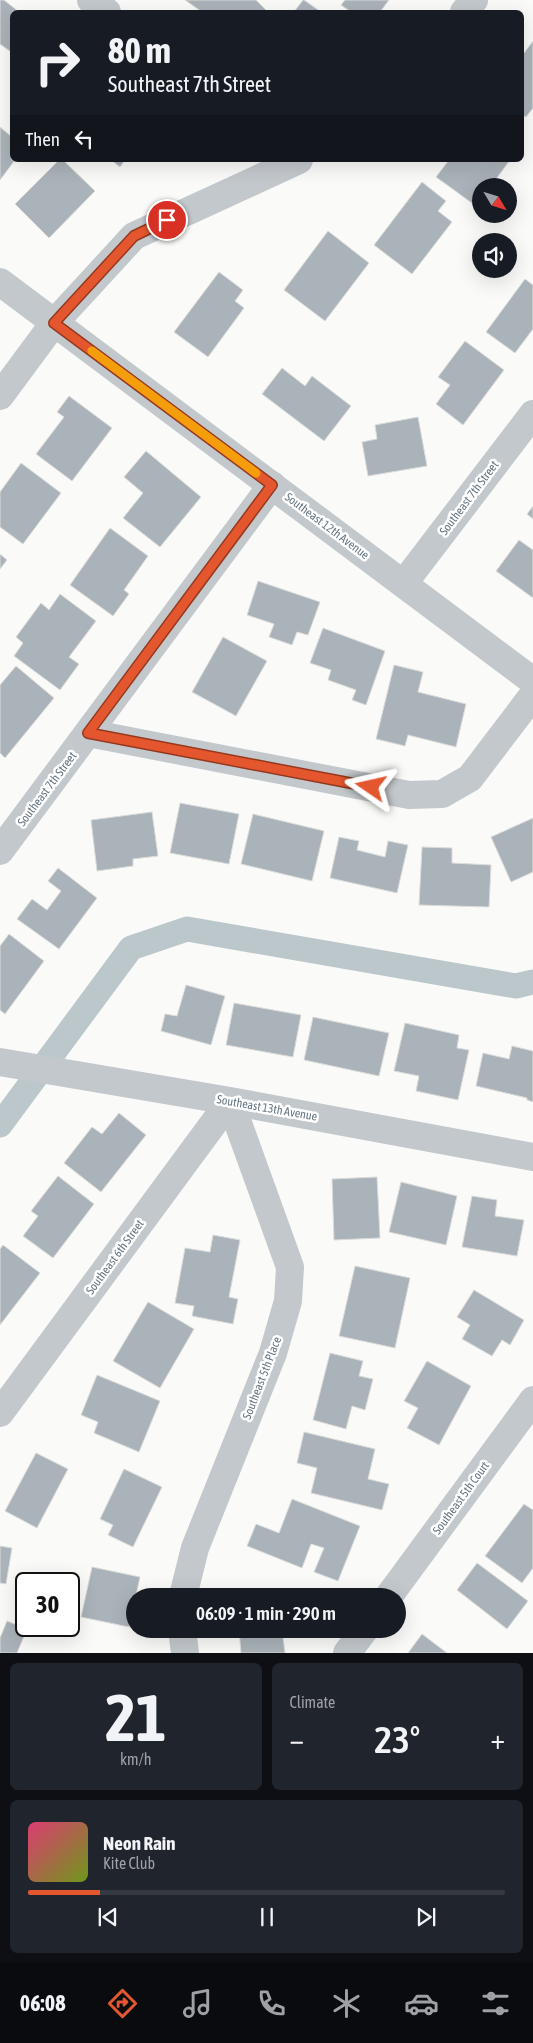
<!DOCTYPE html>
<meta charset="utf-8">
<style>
body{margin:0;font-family:"Asap Condensed",sans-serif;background:#20242c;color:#f1f3f6;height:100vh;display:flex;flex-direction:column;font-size:19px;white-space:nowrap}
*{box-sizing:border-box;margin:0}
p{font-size:16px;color:#9ea1a6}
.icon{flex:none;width:28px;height:28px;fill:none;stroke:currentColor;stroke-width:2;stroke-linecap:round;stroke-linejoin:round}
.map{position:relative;height:1653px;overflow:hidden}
.side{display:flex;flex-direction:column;gap:10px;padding:10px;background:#0d0f14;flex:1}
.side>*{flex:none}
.hud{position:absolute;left:10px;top:10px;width:514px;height:152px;border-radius:8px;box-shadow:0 5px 20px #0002;background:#171b24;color:#f1f3f6;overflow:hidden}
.needle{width:32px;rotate:128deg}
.buttons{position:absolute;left:472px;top:178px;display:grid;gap:10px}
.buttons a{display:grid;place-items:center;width:45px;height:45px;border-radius:50%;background:#171b24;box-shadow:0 5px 20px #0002;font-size:25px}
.speed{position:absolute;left:15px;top:1572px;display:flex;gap:10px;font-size:25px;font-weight:700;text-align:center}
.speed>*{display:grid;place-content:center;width:65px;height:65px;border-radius:50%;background:#171b24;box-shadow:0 5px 20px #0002;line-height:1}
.speed .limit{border:2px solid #111;border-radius:8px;background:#fff;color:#111}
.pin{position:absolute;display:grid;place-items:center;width:42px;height:42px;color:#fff;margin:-21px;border:2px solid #fff;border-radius:50%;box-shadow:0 1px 5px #0007}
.me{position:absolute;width:55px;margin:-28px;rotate:281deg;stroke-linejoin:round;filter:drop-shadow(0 0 4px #0008)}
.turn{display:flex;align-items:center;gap:18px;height:105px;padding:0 15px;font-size:22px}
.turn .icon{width:65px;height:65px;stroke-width:2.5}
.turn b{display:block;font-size:35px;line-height:42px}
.then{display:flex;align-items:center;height:48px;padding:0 15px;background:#0003;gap:10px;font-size:19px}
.big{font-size:38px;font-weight:600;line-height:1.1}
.side .widget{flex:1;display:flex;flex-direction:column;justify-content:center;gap:8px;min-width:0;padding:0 18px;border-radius:8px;background:#20242c}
.side .dial{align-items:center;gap:0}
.dial b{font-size:65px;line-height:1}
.song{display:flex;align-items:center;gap:15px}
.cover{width:60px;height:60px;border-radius:8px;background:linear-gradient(135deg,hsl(340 70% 55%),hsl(80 70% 35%))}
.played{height:5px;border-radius:2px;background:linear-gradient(90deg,#e4572e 15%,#363941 15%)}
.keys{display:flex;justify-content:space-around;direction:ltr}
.heat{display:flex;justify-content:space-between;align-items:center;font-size:28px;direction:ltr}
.side .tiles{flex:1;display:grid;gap:10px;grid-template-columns:1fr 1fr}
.widget:last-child{grid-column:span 2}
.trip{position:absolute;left:126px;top:1588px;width:280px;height:50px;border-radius:25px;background:#171b24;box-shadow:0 5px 20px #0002;font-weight:600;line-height:50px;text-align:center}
.dock{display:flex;height:80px;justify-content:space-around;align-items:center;background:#090b0e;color:#9ea1a6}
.dock .icon{width:35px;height:35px}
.dock .selected{color:#e4572e}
.dock b{font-size:22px;color:#f1f3f6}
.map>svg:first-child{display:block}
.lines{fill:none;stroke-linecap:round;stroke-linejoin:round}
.canal{stroke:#bbc7cb;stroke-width:25}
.building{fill:#aab3b9;stroke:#dcdcda}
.minor{stroke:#c3c8cc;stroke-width:28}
.tertiary{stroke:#c3c8cc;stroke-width:28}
.route-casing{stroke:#94391e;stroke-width:12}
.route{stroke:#e4572e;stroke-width:9}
.slow{stroke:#f59e0b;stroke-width:9}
.labels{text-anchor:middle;stroke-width:5;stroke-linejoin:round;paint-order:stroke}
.street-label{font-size:12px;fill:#657683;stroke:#fff}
</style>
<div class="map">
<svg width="533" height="1653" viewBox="0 0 533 1653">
<rect width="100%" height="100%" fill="#fafaf8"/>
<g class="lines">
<path class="canal" d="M 0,1125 L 131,948 L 187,929 L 516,986 L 533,982"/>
</g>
<path class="building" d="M 0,0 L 4,0 L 19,12 L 12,12 L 12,50 L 11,52 L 0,44 Z
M 185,0 L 256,0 L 266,10 L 264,12 L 202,12 Z
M 303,0 L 304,0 L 321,12 L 294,12 Z
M 345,0 L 389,0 L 380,12 L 351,12 L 341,5 Z
M 533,41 L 533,108 L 526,117 L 521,114 L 521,57 Z
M 0,127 L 12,137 L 12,160 L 15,160 L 0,180 Z
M 59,160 L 63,160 L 95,191 L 49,238 L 15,204 Z
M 111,160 L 125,160 L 120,167 Z
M 449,160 L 510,160 L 491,186 L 481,186 L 481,199 L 476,206 L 436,177 Z
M 422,182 L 446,201 L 438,211 L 452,222 L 412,274 L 374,245 Z
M 328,231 L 369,263 L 325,321 L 284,290 Z
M 219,272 L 243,290 L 235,301 L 244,308 L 208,357 L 174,332 Z
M 525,279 L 533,285 L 533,329 L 515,353 L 486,332 Z
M 465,341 L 504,370 L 463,425 L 436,404 L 450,385 L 438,377 Z
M 282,368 L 305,386 L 312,376 L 351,406 L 324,441 L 262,394 Z
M 69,396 L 112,428 L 72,481 L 36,454 L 64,417 L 57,412 Z
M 418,417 L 427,466 L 368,476 L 362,442 L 377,439 L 375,425 Z
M 146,451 L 201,497 L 160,547 L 123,518 L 143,493 L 124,477 Z
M 21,463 L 61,493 L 23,544 L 0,527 L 0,492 Z
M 533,506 L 533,519 L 527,514 Z
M 110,528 L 148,556 L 124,590 L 129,594 L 113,616 L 70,585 Z
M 519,540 L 533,550 L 533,598 L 496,571 Z
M 0,554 L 7,560 L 0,569 Z
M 258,581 L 320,602 L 308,635 L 297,632 L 292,645 L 269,637 L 274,624 L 247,615 Z
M 60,594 L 96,621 L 69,657 L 79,664 L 60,690 L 14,656 L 23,643 L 16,637 L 41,603 L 49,610 Z
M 323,628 L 385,651 L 366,705 L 352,700 L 356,690 L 328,680 L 331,670 L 310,663 Z
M 223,637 L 267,661 L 236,716 L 192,692 Z
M 394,665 L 423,672 L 418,692 L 466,704 L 456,747 L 408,735 L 405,746 L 376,739 Z
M 16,666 L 54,698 L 5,758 L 0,753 L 0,685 Z
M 180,803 L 239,814 L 229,864 L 170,853 Z
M 152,812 L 158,856 L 133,859 L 133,866 L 97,871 L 91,820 Z
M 253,814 L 324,831 L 312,881 L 241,864 Z
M 533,818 L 533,872 L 511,882 L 491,837 Z
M 339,837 L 359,841 L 357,850 L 385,857 L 388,841 L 408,845 L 397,893 L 330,878 Z
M 422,847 L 452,848 L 452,863 L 491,865 L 489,907 L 419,905 Z
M 58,868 L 97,898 L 59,949 L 17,919 L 32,899 L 47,910 L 61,891 L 48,881 Z
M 9,934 L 44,961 L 5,1014 L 0,1010 L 0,946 Z
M 186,985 L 225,996 L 211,1045 L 161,1031 L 165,1014 L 177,1016 Z
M 234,1003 L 301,1015 L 293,1057 L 226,1045 Z
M 313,1017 L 389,1033 L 379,1076 L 304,1060 Z
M 405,1023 L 459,1035 L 457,1048 L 469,1050 L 458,1100 L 416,1091 L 419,1076 L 394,1071 Z
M 512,1046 L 533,1051 L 533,1102 L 527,1100 L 527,1098 L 476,1086 L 483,1053 L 509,1059 Z
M 119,1113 L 146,1135 L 101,1192 L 64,1163 L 92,1127 L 102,1134 Z
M 58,1176 L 94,1204 L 53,1258 L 23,1236 L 38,1216 L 31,1211 Z
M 377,1177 L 380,1238 L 334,1240 L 332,1179 Z
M 401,1182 L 457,1196 L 446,1245 L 389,1232 Z
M 472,1196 L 497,1200 L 495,1216 L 524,1220 L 517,1256 L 462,1247 Z
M 213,1235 L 240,1240 L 229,1297 L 238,1299 L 233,1324 L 192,1316 L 194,1306 L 175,1303 L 185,1248 L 210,1252 Z
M 3,1245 L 40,1273 L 0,1325 L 0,1249 Z
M 355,1266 L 410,1278 L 395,1348 L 339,1336 Z
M 474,1290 L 524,1320 L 510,1345 L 502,1340 L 492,1356 L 462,1339 L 470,1325 L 457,1317 Z
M 148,1302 L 194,1329 L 160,1388 L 113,1361 Z
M 330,1353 L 363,1361 L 359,1376 L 373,1379 L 365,1410 L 352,1406 L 346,1429 L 313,1420 Z
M 427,1361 L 471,1386 L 439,1445 L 407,1428 L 418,1408 L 404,1401 Z
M 97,1375 L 160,1401 L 139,1452 L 94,1433 L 98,1422 L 81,1415 Z
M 304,1432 L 375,1449 L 368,1479 L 389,1484 L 382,1510 L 311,1493 L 317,1468 L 297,1463 Z
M 36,1453 L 68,1469 L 37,1528 L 5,1511 Z
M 124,1469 L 162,1487 L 133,1547 L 108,1535 L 113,1525 L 100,1519 Z
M 292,1499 L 360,1526 L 338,1581 L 314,1572 L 324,1548 L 311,1544 L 302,1568 L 247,1546 L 256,1524 L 279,1533 Z
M 524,1504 L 533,1510 L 533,1568 L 522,1583 L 485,1556 Z
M 0,1546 L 12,1548 L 6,1584 L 0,1583 Z
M 477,1563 L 528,1601 L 507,1629 L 457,1590 Z
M 92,1567 L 140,1577 L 129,1627 L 81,1617 Z
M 278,1590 L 279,1596 L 236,1596 L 235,1594 Z
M 7,1621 L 27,1629 L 17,1653 L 0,1653 L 0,1638 Z
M 239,1629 L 282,1629 L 285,1653 L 241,1653 Z
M 422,1634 L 447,1653 L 408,1653 Z"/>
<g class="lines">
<path class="minor" d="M 91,0 L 107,12
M 464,12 L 474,0
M 0,396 L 54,323 L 134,236 L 299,160
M 404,583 L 533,414
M 88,733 L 409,795 L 442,794 L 470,778 L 533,695
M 0,851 L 272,485
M 0,1062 L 230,1101 L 533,1157
M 0,1413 L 230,1101
M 183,1596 L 195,1548 L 273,1353 L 288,1301 L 290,1267 L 230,1101
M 389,1596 L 533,1400
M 182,1629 L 185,1653
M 347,1653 L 365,1629"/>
<path class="tertiary" d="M 0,282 L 533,681"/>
</g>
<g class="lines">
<g class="route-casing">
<path id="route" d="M 167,220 L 134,236 L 54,323 L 272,485 L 88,733 L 371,787"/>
</g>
<use href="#route" class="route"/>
<path class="slow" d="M 92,351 L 256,473"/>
</g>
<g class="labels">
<g class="street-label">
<text transform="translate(469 498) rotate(-53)" y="4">Southeast 7th Street</text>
<text transform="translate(327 526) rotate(37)" y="4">Southeast 12th Avenue</text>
<text transform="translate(47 789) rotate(-53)" y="4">Southeast 7th Street</text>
<text transform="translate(267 1108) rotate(10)" y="4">Southeast 13th Avenue</text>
<text transform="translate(115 1257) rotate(-54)" y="4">Southeast 6th Street</text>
<text transform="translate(262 1378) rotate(-69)" y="4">Southeast 5th Place</text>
<text transform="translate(461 1498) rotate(-54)" y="4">Southeast 5th Court</text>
</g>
</g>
</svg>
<div class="buttons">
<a><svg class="needle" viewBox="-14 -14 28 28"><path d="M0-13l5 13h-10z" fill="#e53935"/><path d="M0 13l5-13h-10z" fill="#9ea1a6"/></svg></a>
<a><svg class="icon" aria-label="sound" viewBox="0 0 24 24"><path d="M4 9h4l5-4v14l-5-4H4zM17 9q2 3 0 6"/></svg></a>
</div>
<div class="speed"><div class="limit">30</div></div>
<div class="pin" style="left:167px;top:220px;background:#d93025"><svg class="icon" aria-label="arrive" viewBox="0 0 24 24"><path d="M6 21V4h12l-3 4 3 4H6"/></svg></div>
<svg class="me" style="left:371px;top:787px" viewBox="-20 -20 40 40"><path d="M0-17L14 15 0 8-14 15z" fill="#e4572e" stroke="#fff" stroke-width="4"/></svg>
<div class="trip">06:09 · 1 min · 290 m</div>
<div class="hud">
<div class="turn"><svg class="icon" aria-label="right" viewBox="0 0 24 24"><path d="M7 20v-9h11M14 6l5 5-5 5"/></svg><div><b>80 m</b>Southeast 7th Street</div></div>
<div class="then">Then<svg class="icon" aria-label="left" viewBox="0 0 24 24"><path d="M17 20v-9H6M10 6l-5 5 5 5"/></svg></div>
</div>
</div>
<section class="side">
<div class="tiles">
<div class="widget dial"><b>21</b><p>km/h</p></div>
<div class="widget"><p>Climate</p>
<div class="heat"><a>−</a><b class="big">23°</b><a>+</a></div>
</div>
<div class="widget">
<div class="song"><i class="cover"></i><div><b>Neon Rain</b><p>Kite Club</p></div></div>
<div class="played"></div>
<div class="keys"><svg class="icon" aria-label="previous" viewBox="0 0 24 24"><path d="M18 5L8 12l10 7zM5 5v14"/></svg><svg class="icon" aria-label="pause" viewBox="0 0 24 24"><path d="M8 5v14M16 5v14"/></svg><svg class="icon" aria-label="next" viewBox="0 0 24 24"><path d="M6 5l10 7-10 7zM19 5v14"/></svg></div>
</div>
</div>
</section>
<nav class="dock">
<b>06:08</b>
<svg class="icon selected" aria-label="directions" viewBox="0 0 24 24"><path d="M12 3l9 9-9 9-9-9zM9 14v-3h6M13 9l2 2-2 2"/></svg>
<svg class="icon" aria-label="music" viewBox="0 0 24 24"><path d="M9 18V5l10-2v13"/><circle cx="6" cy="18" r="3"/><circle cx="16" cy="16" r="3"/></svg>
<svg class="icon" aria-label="phone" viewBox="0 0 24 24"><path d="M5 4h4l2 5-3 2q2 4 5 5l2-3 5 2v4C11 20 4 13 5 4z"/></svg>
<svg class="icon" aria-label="climate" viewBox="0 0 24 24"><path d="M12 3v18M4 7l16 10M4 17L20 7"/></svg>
<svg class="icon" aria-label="car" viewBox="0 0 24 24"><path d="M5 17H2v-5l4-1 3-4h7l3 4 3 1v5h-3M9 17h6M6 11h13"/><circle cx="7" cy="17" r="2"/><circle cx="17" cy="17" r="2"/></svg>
<svg class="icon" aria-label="filters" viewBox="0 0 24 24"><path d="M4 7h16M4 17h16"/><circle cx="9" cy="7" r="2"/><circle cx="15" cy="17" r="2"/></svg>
</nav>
